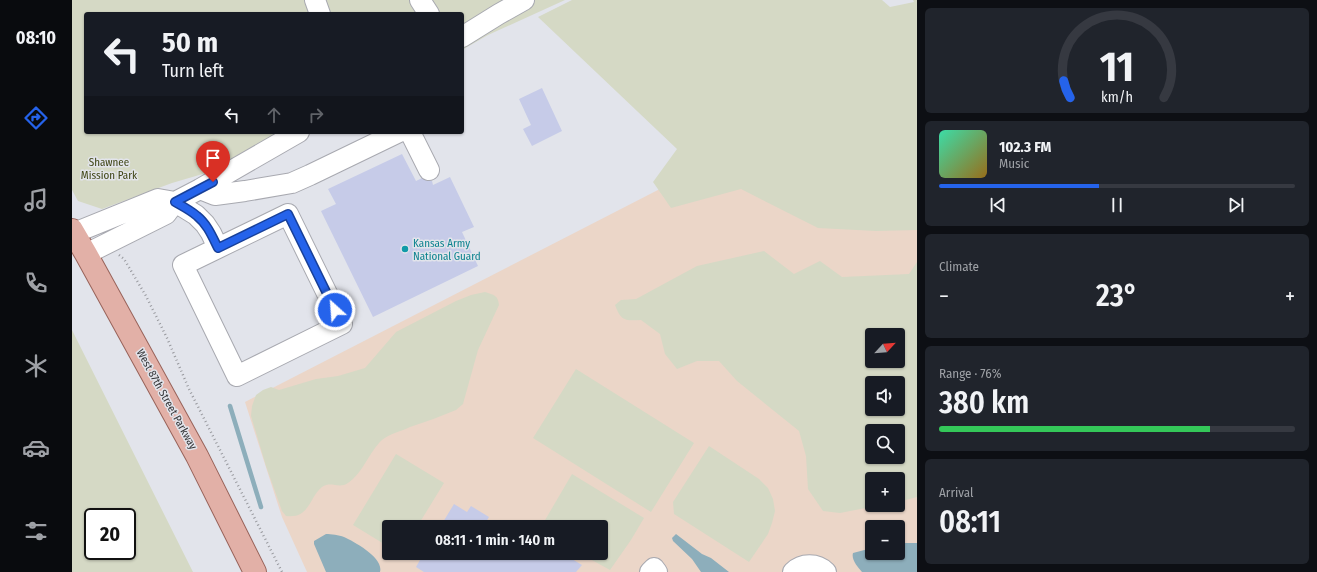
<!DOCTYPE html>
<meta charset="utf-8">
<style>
body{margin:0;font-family:"Fira Sans Condensed",sans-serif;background:#20242c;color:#f1f3f6;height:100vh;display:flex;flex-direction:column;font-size:15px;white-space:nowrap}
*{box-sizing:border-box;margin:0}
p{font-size:13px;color:#9ea1a6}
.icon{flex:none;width:22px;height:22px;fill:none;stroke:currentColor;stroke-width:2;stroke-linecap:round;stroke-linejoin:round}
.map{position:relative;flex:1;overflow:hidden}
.side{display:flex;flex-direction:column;gap:8px;padding:8px;background:#0d0f14;width:400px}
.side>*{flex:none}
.top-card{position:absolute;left:12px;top:12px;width:380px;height:122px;border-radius:4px;box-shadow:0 1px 3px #0004;background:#171b24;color:#f1f3f6;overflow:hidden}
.needle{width:26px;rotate:64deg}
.buttons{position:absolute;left:793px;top:328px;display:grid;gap:8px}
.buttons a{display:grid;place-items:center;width:40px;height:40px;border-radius:4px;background:#171b24;box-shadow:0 1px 3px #0004;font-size:20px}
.speed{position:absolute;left:12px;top:508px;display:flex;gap:8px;font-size:20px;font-weight:700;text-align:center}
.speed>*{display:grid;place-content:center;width:52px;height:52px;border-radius:50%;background:#171b24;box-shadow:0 1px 3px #0004;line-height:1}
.speed .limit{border:2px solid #111;border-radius:6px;background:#fff;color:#111}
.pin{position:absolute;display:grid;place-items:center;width:34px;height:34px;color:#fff;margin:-41px -17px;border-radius:50% 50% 50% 0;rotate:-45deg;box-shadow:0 0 4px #0007}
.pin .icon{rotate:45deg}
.me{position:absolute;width:44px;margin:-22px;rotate:334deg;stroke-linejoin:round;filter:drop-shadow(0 0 3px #0008)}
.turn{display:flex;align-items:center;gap:14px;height:84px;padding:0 12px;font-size:18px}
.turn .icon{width:52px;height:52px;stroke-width:2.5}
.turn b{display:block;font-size:28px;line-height:34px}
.lanes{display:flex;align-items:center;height:38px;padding:0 12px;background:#0003;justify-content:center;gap:20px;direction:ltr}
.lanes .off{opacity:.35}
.big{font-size:30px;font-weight:600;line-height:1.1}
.side .tile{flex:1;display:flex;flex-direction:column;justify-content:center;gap:6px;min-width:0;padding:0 14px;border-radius:6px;background:#20242c}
.side .dial{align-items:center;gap:0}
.dial svg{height:104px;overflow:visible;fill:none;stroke:#363941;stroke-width:7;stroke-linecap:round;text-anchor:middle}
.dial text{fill:#f1f3f6;stroke:none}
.song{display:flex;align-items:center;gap:12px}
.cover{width:48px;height:48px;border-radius:6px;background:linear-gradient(135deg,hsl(160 70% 55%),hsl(40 70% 35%))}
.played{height:4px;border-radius:2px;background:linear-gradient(90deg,#2563eb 45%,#363941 45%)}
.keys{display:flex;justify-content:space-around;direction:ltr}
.heat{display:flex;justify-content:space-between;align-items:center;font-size:22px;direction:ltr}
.charge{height:6px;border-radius:3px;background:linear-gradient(90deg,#34c759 76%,#363941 0)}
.trip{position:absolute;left:310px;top:520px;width:226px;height:40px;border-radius:4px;background:#171b24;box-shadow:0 1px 3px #0004;font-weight:600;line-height:40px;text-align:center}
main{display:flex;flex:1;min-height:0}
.menu{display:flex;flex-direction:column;width:72px;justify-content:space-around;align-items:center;background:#090b0e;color:#9ea1a6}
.menu .icon{width:28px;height:28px}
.menu .current{color:#2563eb}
.menu b{font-size:18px;color:#f1f3f6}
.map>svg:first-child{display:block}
.education{fill:#ebd6c8;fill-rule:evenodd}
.green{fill:#d5d9c5;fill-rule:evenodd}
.water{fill:#8daebb}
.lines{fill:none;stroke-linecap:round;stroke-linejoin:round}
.stream{stroke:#8daebb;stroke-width:4.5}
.building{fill:#c6cbe8}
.minor-casing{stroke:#a8a9b0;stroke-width:22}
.major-casing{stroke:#98635a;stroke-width:24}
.path{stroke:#999a9f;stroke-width:2.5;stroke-dasharray:1 3;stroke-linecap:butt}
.minor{stroke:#fff;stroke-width:20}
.major{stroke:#e2b0a7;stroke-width:22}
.route-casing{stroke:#184099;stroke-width:10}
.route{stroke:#2563eb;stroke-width:7}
.culture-dot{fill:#0f9aa8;stroke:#e2e4eb;stroke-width:1.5}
.labels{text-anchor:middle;stroke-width:3;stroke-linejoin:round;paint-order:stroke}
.park-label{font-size:11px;fill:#3d4312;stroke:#e2e4eb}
.culture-label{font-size:11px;fill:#0d838f;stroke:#e2e4eb;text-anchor:start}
.street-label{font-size:11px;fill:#353538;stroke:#e2e4eb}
</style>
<main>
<nav class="menu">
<b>08:10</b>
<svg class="icon current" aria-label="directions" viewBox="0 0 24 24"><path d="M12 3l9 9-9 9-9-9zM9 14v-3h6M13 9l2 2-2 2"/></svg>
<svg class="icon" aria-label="music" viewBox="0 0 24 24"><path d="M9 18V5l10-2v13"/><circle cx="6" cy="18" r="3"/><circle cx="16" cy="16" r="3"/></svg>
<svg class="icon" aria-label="phone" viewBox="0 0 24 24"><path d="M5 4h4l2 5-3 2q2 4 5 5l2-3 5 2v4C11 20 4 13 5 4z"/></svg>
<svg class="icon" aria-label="climate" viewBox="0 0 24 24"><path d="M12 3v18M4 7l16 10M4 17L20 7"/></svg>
<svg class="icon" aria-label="car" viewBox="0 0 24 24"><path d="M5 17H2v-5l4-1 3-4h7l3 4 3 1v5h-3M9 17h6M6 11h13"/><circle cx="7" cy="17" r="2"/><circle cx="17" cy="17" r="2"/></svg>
<svg class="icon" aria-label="filters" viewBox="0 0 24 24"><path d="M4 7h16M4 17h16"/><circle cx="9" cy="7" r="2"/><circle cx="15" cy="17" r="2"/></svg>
</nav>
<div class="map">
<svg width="845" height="572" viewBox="0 0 845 572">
<rect width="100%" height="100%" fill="#e2e4eb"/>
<path class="education" d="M 845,57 L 845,572 L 235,572 L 210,517 L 173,402 ZM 800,335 L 826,335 L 826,361 L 800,361 ZM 800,383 L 826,383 L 826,409 L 800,409 ZM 800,431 L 826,431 L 826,457 L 800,457 ZM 800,479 L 826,479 L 826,505 L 800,505 ZM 317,527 L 529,527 L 529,553 L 317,553 ZM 800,527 L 826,527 L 826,553 L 800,553 Z"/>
<path class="green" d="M 0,0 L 493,0 L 416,35 L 390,50 L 390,14 L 14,14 L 14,132 L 239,132 L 151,168 L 100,183 L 30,209 L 6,201 L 0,190 Z
M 500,0 L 810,0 L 818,7 L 842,2 L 841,0 L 845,0 L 845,230 L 804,231 L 746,228 L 669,189 L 599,208 L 581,182 L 605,149 L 466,17 Z
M 692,251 L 722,274 L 748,261 L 770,277 L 837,274 L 845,262 L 845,497 L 826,502 L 826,479 L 800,479 L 800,505 L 809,505 L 768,513 L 751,511 L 736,489 L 734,456 L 727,431 L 665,381 L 647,361 L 625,361 L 605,369 L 593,354 L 588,334 L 569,320 C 553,321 549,321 543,305 L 549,300 L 564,299 L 625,266 ZM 800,335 L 826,335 L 826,361 L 800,361 ZM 800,383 L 826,383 L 826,409 L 800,409 ZM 800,431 L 826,431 L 826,457 L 800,457 Z
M 413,292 C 422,295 426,295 427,305 L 406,350 L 391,404 L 384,410 C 369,416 354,422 338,427 C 330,431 317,434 310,440 C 297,452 291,473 276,483 C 267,489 259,481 250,487 C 237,497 238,519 214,516 L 210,511 L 194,466 L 179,416 L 180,406 L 184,395 L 191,390 L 199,387 L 207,390 L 244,379 L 266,376 L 293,368 L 324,332 L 384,301 L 399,295 Z
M 0,330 L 121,572 L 0,572 ZM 21,517 L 55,517 L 55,551 L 21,551 Z
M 504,369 L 622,443 L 579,512 L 461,438 Z
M 637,446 L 687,479 L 696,488 L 701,499 L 703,511 L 700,523 L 696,534 L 677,562 L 602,514 L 601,502 Z
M 324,454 L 372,483 L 345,527 L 317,527 L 317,547 L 281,525 Z
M 500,474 L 572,518 L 559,540 L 538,570 L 507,553 L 529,553 L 529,527 L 469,527 Z"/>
<path class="water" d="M 254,534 C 259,534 267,535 272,537 C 283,542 312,558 308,572 L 254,572 L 242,544 L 242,541 Z
M 604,534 L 630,554 L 639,558 L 657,572 L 629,572 L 620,559 L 601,541 L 600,538 Z
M 826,543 L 845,543 L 845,572 L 790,572 C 786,567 779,560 781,553 L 800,548 L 800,553 L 826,553 Z"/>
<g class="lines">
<path class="stream" d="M 158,406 L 189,507"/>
</g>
<path class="building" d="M 470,88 L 490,131 L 460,146 L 451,129 L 459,125 L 447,99 Z
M 330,154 L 344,181 L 350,178 L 356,181 L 360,181 L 361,185 L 378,177 L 402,227 L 390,232 L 406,266 L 301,317 L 249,211 L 264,204 L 256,189 Z
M 382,504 L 395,512 L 399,506 L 417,517 L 411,527 L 368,527 Z
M 352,553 L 490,553 L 510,565 L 504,572 L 352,572 L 344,567 Z"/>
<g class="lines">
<g class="minor-casing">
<path id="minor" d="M 243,0 L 248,14
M 348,0 L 357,14
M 390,37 L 427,14 L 452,0
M 338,132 L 357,170
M 128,189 L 143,195 L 173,191 L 220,183 L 238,175 L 327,132
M 2,233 L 86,199 L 103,202 L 124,215 L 133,224 L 139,233 L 146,248 L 216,214 L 270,324 L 165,376 L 111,265 L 146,248
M 14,254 L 94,214 L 103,202 L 128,189 L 227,132
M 578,572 L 582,568 L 585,572
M 721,572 C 730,563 745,563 754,572"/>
</g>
<g class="major-casing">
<path id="major" d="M 0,230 L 14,254 L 125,456 L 183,572"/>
</g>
<path class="path" d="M 47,255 L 52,259 L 74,296 L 95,338 L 117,389 L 210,572"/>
<use href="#minor" class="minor"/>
<use href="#major" class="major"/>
</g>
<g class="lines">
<g class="route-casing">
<path id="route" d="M 141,182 L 103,202 C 110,206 118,210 125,216 C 135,224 140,236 146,248 L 216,214 L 263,310"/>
</g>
<use href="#route" class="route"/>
</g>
<circle class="culture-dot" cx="333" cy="249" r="4"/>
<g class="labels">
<g class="park-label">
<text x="37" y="166">Shawnee<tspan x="37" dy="13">Mission Park</tspan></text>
</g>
<g class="culture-label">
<text x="341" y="247">Kansas Army<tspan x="341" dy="13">National Guard</tspan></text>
</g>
<g class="street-label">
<text transform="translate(95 399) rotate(61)" y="4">West 87th Street Parkway</text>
</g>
</g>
</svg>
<div class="buttons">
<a><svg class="needle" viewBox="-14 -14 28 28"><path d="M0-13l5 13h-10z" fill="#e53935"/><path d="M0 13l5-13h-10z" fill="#9ea1a6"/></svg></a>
<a><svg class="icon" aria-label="sound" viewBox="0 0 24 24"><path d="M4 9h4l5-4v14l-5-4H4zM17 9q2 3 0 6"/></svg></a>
<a><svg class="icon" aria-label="search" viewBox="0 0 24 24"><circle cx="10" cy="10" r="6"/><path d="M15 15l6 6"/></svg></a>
<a>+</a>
<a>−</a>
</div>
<div class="speed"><div class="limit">20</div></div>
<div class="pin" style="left:141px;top:182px;background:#d93025"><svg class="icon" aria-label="arrive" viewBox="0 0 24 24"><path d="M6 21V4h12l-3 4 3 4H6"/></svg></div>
<svg class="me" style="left:263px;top:310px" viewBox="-20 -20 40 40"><circle r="17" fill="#2563eb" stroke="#fff" stroke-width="3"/><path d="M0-11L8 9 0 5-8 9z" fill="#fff"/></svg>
<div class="trip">08:11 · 1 min · 140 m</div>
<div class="top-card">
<div class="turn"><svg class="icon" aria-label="left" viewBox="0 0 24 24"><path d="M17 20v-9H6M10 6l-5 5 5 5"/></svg><div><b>50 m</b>Turn left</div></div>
<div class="lanes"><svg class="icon" aria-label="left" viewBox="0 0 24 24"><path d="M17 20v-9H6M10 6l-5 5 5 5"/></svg><svg class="icon off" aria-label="ahead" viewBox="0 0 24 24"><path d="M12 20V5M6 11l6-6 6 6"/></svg><svg class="icon off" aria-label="right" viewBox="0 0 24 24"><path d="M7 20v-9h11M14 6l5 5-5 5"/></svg></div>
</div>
</div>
<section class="side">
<div class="tile dial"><svg viewBox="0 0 100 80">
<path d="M14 69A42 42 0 1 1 86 69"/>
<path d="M14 69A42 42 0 0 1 9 56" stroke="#2563eb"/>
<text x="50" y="56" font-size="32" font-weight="700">11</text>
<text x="50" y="72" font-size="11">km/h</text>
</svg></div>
<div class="tile">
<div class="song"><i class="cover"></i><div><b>102.3 FM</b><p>Music</p></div></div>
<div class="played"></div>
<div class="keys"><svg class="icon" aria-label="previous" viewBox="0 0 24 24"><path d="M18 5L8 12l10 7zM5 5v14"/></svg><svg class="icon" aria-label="pause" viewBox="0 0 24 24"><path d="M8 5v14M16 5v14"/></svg><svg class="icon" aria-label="next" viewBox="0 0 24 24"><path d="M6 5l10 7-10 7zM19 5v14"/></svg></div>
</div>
<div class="tile"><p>Climate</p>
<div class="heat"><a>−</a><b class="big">23°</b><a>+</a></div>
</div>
<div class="tile"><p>Range · 76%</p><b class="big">380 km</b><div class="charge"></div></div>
<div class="tile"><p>Arrival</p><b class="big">08:11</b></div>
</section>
</main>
